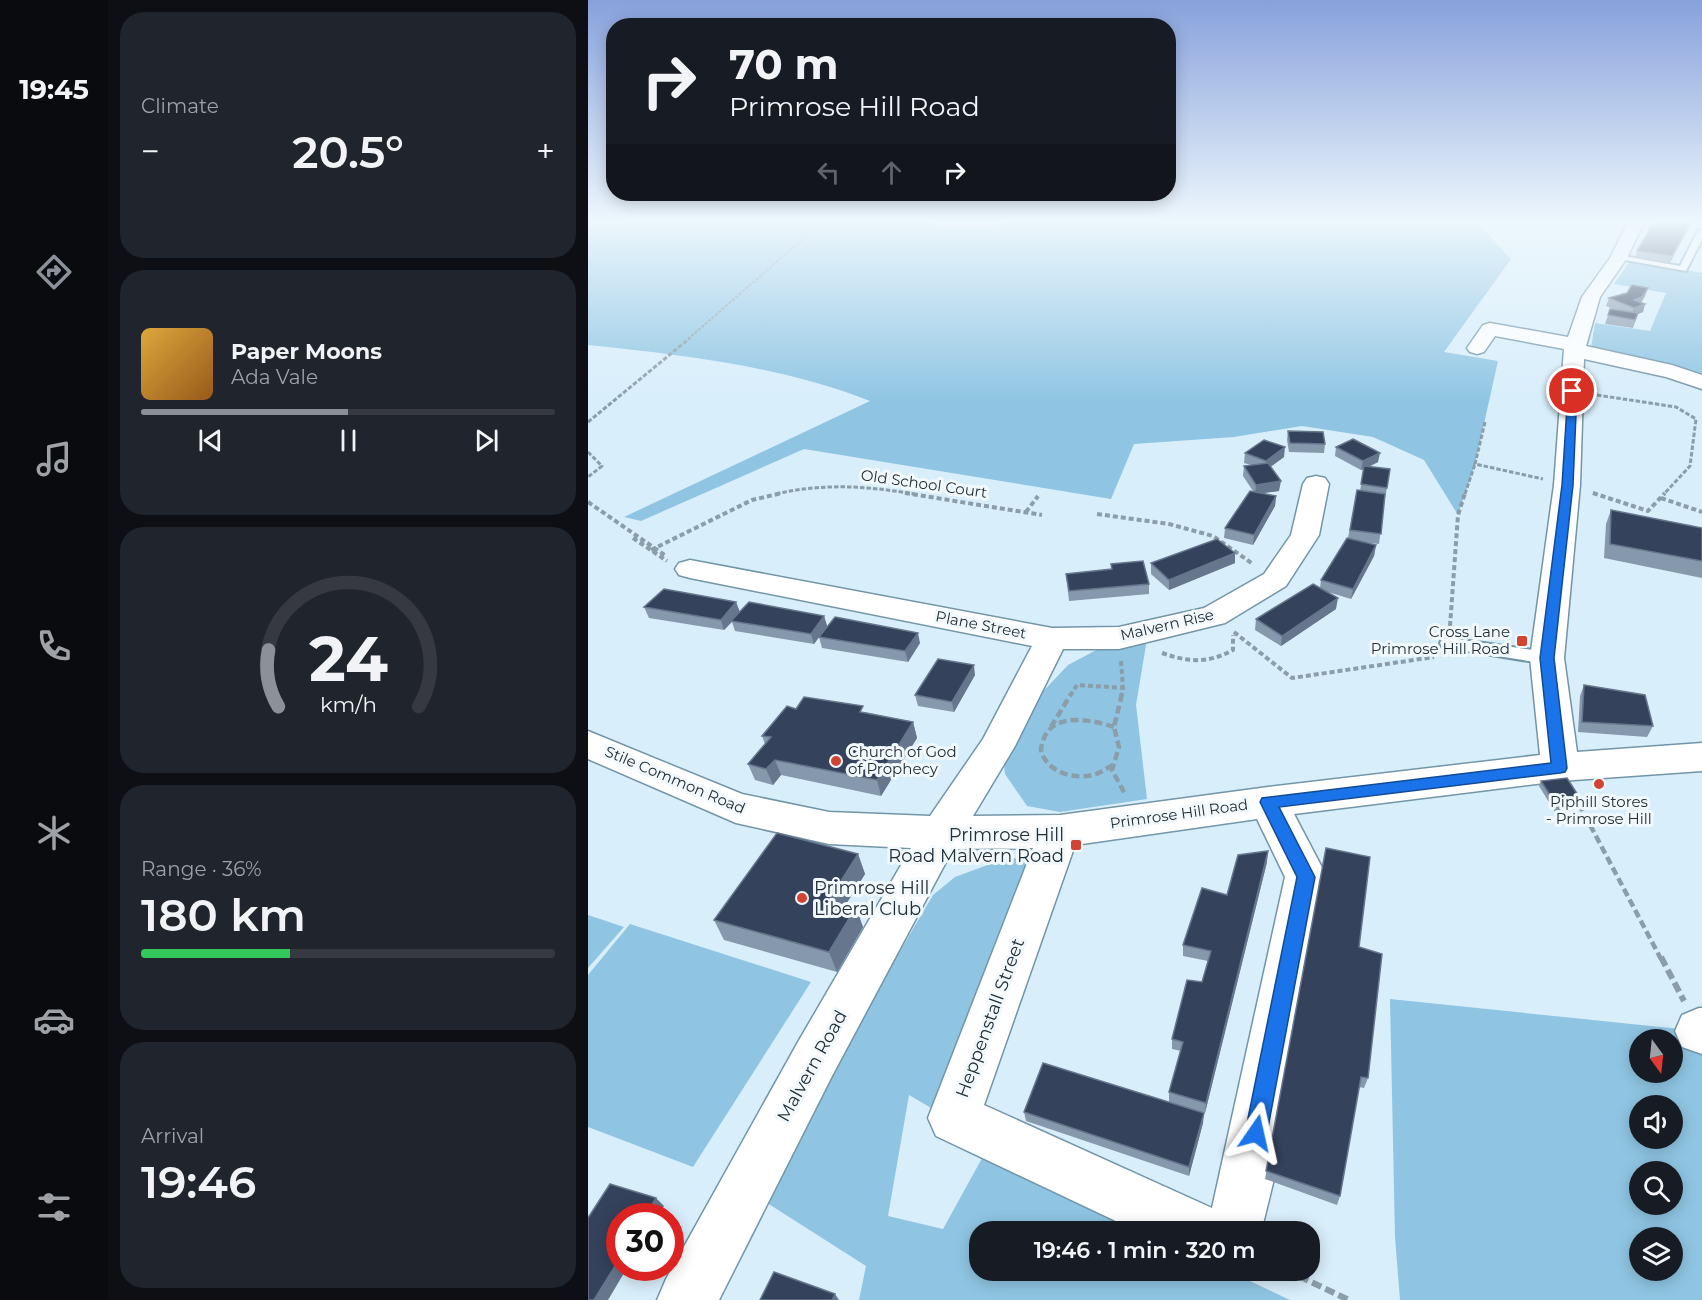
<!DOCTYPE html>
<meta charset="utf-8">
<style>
body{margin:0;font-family:Montserrat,sans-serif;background:#20242c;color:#f1f3f6;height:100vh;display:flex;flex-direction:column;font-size:22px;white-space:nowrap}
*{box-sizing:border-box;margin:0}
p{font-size:20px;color:#9ea1a6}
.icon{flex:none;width:33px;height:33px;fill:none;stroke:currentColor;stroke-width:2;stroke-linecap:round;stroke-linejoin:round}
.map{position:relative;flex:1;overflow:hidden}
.panel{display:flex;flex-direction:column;gap:12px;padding:12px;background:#0d0f14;width:480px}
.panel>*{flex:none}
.top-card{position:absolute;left:18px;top:18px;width:570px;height:183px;border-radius:24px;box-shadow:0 3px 15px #0003;background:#171b24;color:#f1f3f6;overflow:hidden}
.needle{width:39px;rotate:165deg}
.fabs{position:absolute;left:1041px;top:1029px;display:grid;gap:12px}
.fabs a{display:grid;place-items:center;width:54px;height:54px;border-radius:50%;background:#171b24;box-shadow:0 3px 15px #0003;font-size:30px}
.speed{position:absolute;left:18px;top:1203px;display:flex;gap:12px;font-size:30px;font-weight:700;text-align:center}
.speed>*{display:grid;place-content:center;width:78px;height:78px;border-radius:50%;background:#171b24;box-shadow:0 3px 15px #0003;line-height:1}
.speed .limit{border:9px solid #d22;background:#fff;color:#111}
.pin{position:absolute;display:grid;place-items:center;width:51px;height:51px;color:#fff;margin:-26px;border:3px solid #fff;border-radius:50%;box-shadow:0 2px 6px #0007}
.me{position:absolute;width:66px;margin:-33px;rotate:11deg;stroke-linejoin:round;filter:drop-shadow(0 0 4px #0008)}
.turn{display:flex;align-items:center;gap:21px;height:126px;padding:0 24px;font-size:27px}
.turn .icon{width:78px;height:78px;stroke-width:2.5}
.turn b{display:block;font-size:42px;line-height:51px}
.lanes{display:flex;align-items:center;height:57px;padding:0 24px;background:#0003;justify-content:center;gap:30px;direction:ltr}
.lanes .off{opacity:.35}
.big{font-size:45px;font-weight:600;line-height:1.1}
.panel .widget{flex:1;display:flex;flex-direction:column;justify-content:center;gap:9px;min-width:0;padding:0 21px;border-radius:24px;background:#20242c}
.panel .dial{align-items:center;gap:0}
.dial svg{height:156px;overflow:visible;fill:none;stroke:#363941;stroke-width:7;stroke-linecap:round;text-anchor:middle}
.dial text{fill:#f1f3f6;stroke:none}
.song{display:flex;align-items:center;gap:18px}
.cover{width:72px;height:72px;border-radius:9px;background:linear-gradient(135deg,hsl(40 70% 55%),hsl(30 70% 35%))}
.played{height:6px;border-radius:3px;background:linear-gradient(90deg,#8c9099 50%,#363941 50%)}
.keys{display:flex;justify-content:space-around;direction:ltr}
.heat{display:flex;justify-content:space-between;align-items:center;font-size:33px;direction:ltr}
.charge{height:9px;border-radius:4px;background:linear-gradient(90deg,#34c759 36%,#363941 0)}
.trip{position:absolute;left:381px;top:1221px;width:351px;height:60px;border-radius:24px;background:#171b24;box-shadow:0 3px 15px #0003;font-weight:600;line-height:60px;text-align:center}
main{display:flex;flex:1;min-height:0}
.tabs{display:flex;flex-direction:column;width:108px;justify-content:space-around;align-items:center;background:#090b0e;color:#9ea1a6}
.tabs .icon{width:42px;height:42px}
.tabs .active{color:#8c9099}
.tabs b{font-size:27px;color:#f1f3f6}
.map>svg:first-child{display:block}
.green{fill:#8fc5e3;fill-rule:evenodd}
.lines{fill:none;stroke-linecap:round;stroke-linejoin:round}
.lane-casing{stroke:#7295a8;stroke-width:4}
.street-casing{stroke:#7295a8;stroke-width:3}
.path-far4{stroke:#8a9da8;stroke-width:2;stroke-dasharray:3 1.5;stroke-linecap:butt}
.path-far3{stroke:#8a9da8;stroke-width:3;stroke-dasharray:4.5 2;stroke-linecap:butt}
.path-far2{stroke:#8a9da8;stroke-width:4;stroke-dasharray:5 3;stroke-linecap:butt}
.path-far1{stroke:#8a9da8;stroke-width:4.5;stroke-dasharray:8 4;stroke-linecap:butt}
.path{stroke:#8a9da8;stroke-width:6;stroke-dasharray:10 4.5;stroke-linecap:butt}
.lane{fill:#fff;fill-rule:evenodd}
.street{fill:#fff;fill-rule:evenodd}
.wall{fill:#8698ac}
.shaded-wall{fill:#66768c}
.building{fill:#35425c;stroke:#66768c;stroke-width:1.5}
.route{fill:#1a73e8;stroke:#114b97;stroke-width:1.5}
.poi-dot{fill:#d14431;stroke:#f2f9fd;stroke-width:2}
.labels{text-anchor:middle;stroke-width:6;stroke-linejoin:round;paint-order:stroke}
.street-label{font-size:15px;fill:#212f38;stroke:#f2f9fd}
.poi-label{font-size:15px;fill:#212f38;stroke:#f2f9fd;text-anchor:end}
.near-poi-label{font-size:18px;fill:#212f38;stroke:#f2f9fd;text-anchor:end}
.near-street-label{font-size:18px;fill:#212f38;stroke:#f2f9fd}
</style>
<main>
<nav class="tabs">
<b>19:45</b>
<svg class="icon active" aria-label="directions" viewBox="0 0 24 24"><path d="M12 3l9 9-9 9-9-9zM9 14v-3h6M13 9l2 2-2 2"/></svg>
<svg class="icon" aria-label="music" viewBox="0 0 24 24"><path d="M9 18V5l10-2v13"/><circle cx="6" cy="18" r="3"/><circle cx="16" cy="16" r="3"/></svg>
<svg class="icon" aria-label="phone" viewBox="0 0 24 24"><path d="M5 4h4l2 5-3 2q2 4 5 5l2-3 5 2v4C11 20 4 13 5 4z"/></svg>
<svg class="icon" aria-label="climate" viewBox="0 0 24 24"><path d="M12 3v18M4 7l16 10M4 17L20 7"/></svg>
<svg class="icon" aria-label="car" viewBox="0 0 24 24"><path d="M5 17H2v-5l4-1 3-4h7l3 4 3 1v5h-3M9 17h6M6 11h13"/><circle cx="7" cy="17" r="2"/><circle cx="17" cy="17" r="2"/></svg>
<svg class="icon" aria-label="filters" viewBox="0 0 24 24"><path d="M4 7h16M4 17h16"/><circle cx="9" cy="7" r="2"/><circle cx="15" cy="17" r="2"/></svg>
</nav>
<section class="panel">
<div class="widget"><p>Climate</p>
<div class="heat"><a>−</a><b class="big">20.5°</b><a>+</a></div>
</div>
<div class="widget">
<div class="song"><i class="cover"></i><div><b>Paper Moons</b><p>Ada Vale</p></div></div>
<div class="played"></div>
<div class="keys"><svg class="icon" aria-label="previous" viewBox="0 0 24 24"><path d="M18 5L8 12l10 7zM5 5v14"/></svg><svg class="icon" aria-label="pause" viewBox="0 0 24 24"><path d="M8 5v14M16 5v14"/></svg><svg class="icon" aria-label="next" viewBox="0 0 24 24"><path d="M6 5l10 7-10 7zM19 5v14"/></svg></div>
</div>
<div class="widget dial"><svg viewBox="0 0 100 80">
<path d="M14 69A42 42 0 1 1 86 69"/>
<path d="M14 69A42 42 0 0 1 9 40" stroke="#8c9099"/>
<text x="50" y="56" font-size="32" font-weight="700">24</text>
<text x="50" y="72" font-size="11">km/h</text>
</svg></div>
<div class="widget"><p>Range · 36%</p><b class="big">180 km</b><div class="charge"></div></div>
<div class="widget"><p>Arrival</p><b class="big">19:46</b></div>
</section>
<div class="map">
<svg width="1114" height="1300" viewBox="0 0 1114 1300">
<rect width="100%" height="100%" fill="#d8eefb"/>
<path class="green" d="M 0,220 L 333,220 C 367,235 406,225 442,220 L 887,220 L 923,259 L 856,352 L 910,361 L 887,464 L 870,515 L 836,460 L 785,437 L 714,426 L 646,437 L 546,444 L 523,499 L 216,449 L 53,521 L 36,517 L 282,401 C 193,366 95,355 0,345 Z
M 1042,261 L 1114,273 L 1114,377 L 1003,348 L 1007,323 L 1062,331 L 1078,293 L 1026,284 Z
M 560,633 L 548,705 L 559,799 L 472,812 L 439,806 L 417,774 L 413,736 L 480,665 L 531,638 Z
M 455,855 L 355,1115 L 321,1095 L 300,1216 L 355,1229 L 403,1142 L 560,1231 L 392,1232 L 392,1270 L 641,1271 L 702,1300 L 271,1300 L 278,1266 L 176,1201 L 245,1065 L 345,895 L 367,877 L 413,860 Z
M 0,915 L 36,927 L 0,968 Z
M 42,924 L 223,982 L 105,1167 L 0,1127 L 0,975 Z
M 802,999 L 1111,1031 L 1114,1037 L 1114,1300 L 812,1300 L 807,1237 ZM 1052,1040 L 1084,1040 L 1084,1072 L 1052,1072 ZM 1052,1106 L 1084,1106 L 1084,1138 L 1052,1138 ZM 1052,1172 L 1084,1172 L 1084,1204 L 1052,1204 ZM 1052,1238 L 1084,1238 L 1084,1270 L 1052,1270 Z"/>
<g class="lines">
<g class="lane-casing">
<path id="lane" d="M 1114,229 L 1114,239 L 1098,271 L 1026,258 L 1030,255 L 1092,266 L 1110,231 Z
M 860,638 L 959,652 L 965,654 L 967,658 L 965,662 L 959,664 L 854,647 L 852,643 L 854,639 Z"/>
</g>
<g class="street-casing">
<path id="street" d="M 1041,220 L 1057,220 L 1039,258 L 1012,297 L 998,346 L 1084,365 L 1114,375 L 1114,389 L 1078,377 L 996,359 L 992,485 L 976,658 L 989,752 L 1114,743 L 1114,771 L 972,781 L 706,814 L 739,877 L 686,1179 L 673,1232 L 551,1232 L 348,1136 L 340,1118 L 445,848 L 365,849 L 244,1076 L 131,1300 L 69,1300 L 78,1279 L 210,1042 L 323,848 L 241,844 L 148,823 L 0,759 L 0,731 L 154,794 L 241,812 L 342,816 L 395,739 L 444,646 L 102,578 L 91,575 L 87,569 L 91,563 L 102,560 L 464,628 L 531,627 L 616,608 L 676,574 L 703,535 L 715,484 L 719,478 L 728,476 L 737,478 L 741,484 L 731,535 L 698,586 L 637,623 L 531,649 L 475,649 L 427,746 L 385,816 L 472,815 L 680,787 L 952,755 L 942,658 L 966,485 L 976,349 L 907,336 L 896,352 L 889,354 L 882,352 L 879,348 L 895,325 L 902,323 L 980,337 L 994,297 L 1022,258 ZM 669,819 L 697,877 L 624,1208 L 396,1105 L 487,845 Z
M 1111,1008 L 1114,1008 L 1114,1054 L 1094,1047 L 1087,1031 L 1094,1015 Z"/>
</g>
<path class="path-far4" d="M 194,220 L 229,226
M 100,339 L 230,226 L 241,220"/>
<path class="path-far3" d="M 1009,395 L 1088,407 L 1108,419 L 1102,466 L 1076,494
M 0,422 L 102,338
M 897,422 L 887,464 L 955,479
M 0,452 L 14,466 L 0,477
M 1005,493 L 1008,494
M 188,494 C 235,483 279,486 326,494
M 877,494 L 887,464"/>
<path class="path-far2" d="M 317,493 L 454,515
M 1005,493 L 1060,511 L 1077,493
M 1073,498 L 1114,512
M 0,502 L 78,556
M 438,512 L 450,496
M 509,514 L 581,524 L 625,536 L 665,564
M 45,538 L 79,561
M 63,550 L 164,500 L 194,493
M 862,626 L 870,515 L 877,493
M 646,632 L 704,678 L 846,657
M 574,653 C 600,662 620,664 645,650 L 645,635
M 533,661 L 535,688 L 533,696
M 482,696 L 489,685 L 535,688"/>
<path class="path-far1" d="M 534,694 L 526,727 L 531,747 L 524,770 L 537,794
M 463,727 L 483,694
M 525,765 C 519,768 514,772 508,774 C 487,781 458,772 453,750 C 457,711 499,718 526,727
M 991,804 L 1073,959"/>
<path class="path" d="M 1073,957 L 1096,1001
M 698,1270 L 761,1300"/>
<use href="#lane" class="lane"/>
<use href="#street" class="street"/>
</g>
<path class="wall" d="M 1105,220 L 1102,226 L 1081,264 L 1047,258 L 1049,251 Z
M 1057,296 L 1053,303 L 1057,304 L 1055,312 L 1050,314 L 1045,328 L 1017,324 L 1022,309 L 1025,309 L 1018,306 L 1021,298 Z
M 700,431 L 737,444 L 736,453 L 701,452 L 699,440 Z
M 748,447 L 790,462 L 781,467 L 799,488 L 797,498 L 791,544 L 774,542 L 788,545 L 786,556 L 763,599 L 740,592 L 748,609 L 693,646 L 667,630 L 668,619 L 732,588 L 733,580 L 760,538 L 769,490 L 772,491 L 776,469 L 773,470 L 747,456 Z
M 657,453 L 696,457 L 682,467 L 691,491 L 674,493 L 688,496 L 687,506 L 665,545 L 636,538 L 637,528 L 665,491 L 655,476 L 656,466 L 663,465 L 656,463 Z
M 1023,510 L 1114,528 L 1114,578 L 1016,558 L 1018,524 Z
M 563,563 L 647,563 L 581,590 L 563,574 Z
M 523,564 L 561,584 L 561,594 L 481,601 L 478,574 L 523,569 Z
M 148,602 L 152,612 L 236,616 L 239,626 L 332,643 L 320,662 L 234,648 L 231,637 L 226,644 L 147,631 L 144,622 L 136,630 L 61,618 L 56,607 Z
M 387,675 L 366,712 L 330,706 L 327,695 Z
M 996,685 L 1065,726 L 1059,737 L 990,732 L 992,696 Z
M 208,709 L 277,712 L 325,722 L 329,738 L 293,796 L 193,775 L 185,785 L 167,780 L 160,764 L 177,744 L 174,736 Z
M 953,781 L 995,803 L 993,808 L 967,812 L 951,786 Z
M 738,848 L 771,947 L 780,1078 L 776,1088 L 771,1087 L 752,1196 L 749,1205 L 677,1179 Z
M 270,854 L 277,874 L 258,904 L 275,927 L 249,972 L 136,940 L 126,920 Z
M 679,862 L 617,1113 L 581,1102 L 581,1092 L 593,1051 L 584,1049 L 584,1039 L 614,982 L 620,961 L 595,956 L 595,945 L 639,895 Z
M 436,1112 L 615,1123 L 601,1176 L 438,1121 Z"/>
<path class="shaded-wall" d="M 1105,220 L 1102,226 L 1081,264 L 1084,256 Z
M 1060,288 L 1057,296 L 1051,305 L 1043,308 L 1046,300 Z
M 1057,304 L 1055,312 L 1050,314 L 1045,328 L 1050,314 L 1043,316 L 1046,308 Z
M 697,447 L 696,457 L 677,471 L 678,461 Z
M 792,453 L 790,462 L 773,470 L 775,461 Z
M 693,481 L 691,491 L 667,494 L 668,485 Z
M 688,496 L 687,506 L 665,545 L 666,535 Z
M 788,545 L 786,556 L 763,599 L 765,589 Z
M 647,553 L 647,563 L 581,590 L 581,580 Z
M 750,598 L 748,609 L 693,646 L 694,636 Z
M 148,602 L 152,613 L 136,630 L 133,620 Z
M 236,616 L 239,626 L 226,644 L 223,634 Z
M 330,633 L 332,643 L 320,662 L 317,651 Z
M 386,665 L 387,675 L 366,712 L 364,702 Z
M 325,722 L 329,738 L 293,796 L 289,780 Z
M 187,760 L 193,775 L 185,785 L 178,769 Z
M 680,851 L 679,862 L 617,1113 L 618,1103 Z
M 270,854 L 277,874 L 248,920 L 241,900 Z
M 268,907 L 275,927 L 249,972 L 241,952 Z
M 616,1113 L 615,1123 L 601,1176 L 601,1167 Z
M 68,1198 L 76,1206 L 70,1216 L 57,1216 Z
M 32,1258 L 32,1268 L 39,1268 L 20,1300 L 6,1300 Z
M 247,1294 L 251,1300 L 244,1300 Z"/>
<path class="building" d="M 1067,220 L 1105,220 L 1084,256 L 1049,251 Z
M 1044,285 L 1060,288 L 1054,297 L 1046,300 L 1057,304 L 1046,308 L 1021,298 L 1039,293 Z
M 1022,309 L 1050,313 L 1047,320 L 1020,315 Z
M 700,431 L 735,432 L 737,444 L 702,443 Z
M 765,439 L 792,453 L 775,461 L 748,447 Z
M 676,440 L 697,447 L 678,461 L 657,453 Z
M 680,463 L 693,481 L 668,485 L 656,466 Z
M 776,466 L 802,469 L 799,488 L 773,484 Z
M 769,490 L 797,494 L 793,534 L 762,530 Z
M 662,491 L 688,496 L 666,535 L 637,528 Z
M 1023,510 L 1114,528 L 1114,561 L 1022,544 Z
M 759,538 L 788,545 L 765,589 L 733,580 Z
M 629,539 L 647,553 L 581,580 L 563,563 Z
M 555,561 L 561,584 L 481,591 L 478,574 L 524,569 L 523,564 Z
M 725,584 L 750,598 L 694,636 L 668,619 Z
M 76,589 L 148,602 L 133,620 L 56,607 Z
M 161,602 L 236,616 L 223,634 L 143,621 Z
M 247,617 L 330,633 L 317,651 L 231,637 Z
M 350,659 L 386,665 L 364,702 L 327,695 Z
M 996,685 L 1057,695 L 1065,726 L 994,722 Z
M 216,697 L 275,706 L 272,712 L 325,722 L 289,780 L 187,760 L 178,769 L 160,764 L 183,737 L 174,736 L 199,706 L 208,709 Z
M 979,778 L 995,803 L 969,806 L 953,781 Z
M 189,833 L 270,854 L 241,900 L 268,907 L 241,952 L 126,920 Z
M 738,848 L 782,857 L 771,947 L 794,954 L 780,1078 L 773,1077 L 752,1196 L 678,1171 Z
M 680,851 L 618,1103 L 581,1092 L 595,1042 L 584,1039 L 599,980 L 614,982 L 623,951 L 595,945 L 614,888 L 639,895 L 650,855 Z
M 455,1063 L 616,1113 L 601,1167 L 436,1112 Z
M 22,1184 L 68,1198 L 57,1216 L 32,1216 L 32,1258 L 6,1300 L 0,1300 L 0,1218 Z
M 186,1272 L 247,1294 L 244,1300 L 172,1300 Z"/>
<linearGradient id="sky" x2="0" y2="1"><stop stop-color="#87a1db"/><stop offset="0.55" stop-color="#edf7fd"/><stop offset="1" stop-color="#edf7fd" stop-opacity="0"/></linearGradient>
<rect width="1114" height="402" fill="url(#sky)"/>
<path class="route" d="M 984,388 L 989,391 L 985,485 L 966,658 L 979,768 L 977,772 L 972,773 L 691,807 L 727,877 L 679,1133 L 676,1141 L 668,1144 L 660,1141 L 657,1133 L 709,877 L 672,802 L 674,798 L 963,763 L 952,658 L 974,485 L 980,391 Z"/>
<g class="poi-dot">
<rect x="928" y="635" width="12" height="12" rx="3"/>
<circle cx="248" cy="761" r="6"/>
<circle cx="1011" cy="784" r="6"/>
<rect x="482" y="839" width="12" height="12" rx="3"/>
<circle cx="214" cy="898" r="6"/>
</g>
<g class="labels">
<g class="street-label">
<text transform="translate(336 484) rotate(8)" y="5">Old School Court</text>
<text transform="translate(393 625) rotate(11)" y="5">Plane Street</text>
<text transform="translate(579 625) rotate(-13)" y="5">Malvern Rise</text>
<text transform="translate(87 780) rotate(23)" y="5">Stile Common Road</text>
<text transform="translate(591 814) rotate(-8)" y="5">Primrose Hill Road</text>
</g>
<g class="poi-label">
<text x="922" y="637">Cross Lane<tspan x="922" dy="17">Primrose Hill Road</tspan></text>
<text x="260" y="757" text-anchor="start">Church of God<tspan x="260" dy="17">of Prophecy</tspan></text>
<text x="1011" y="807" text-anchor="middle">Piphill Stores<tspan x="1011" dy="17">- Primrose Hill</tspan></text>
</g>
<g class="near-poi-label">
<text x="476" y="841">Primrose Hill<tspan x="476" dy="21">Road Malvern Road</tspan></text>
<text x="226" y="894" text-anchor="start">Primrose Hill<tspan x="226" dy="21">Liberal Club</tspan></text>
</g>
<g class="near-street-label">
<text transform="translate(402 1018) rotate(-70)" y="6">Heppenstall Street</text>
<text transform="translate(224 1066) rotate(-61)" y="6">Malvern Road</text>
</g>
</g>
</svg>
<div class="fabs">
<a><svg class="needle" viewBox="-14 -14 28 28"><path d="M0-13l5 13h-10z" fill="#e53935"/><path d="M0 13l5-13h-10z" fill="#9ea1a6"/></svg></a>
<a><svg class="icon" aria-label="sound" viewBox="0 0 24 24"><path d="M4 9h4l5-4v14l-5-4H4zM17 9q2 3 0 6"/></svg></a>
<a><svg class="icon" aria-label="search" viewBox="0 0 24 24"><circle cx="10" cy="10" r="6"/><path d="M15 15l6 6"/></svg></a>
<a><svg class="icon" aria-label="layers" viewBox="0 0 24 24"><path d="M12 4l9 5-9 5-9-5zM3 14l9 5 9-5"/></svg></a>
</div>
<div class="speed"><div class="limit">30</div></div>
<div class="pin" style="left:984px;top:391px;background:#d93025"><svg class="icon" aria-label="arrive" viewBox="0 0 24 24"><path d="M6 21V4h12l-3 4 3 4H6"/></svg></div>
<svg class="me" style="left:668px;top:1133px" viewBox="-20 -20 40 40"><path d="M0-17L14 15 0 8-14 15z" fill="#1a73e8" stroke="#fff" stroke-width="4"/></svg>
<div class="trip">19:46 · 1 min · 320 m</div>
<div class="top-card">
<div class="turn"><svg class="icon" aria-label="right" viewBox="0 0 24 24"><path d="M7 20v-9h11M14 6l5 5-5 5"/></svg><div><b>70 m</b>Primrose Hill Road</div></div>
<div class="lanes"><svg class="icon off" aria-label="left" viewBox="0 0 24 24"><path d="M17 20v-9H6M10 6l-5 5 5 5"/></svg><svg class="icon off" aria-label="ahead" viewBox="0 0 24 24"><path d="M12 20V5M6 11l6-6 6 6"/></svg><svg class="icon" aria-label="right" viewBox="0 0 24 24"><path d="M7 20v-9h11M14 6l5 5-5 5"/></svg></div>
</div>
</div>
</main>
